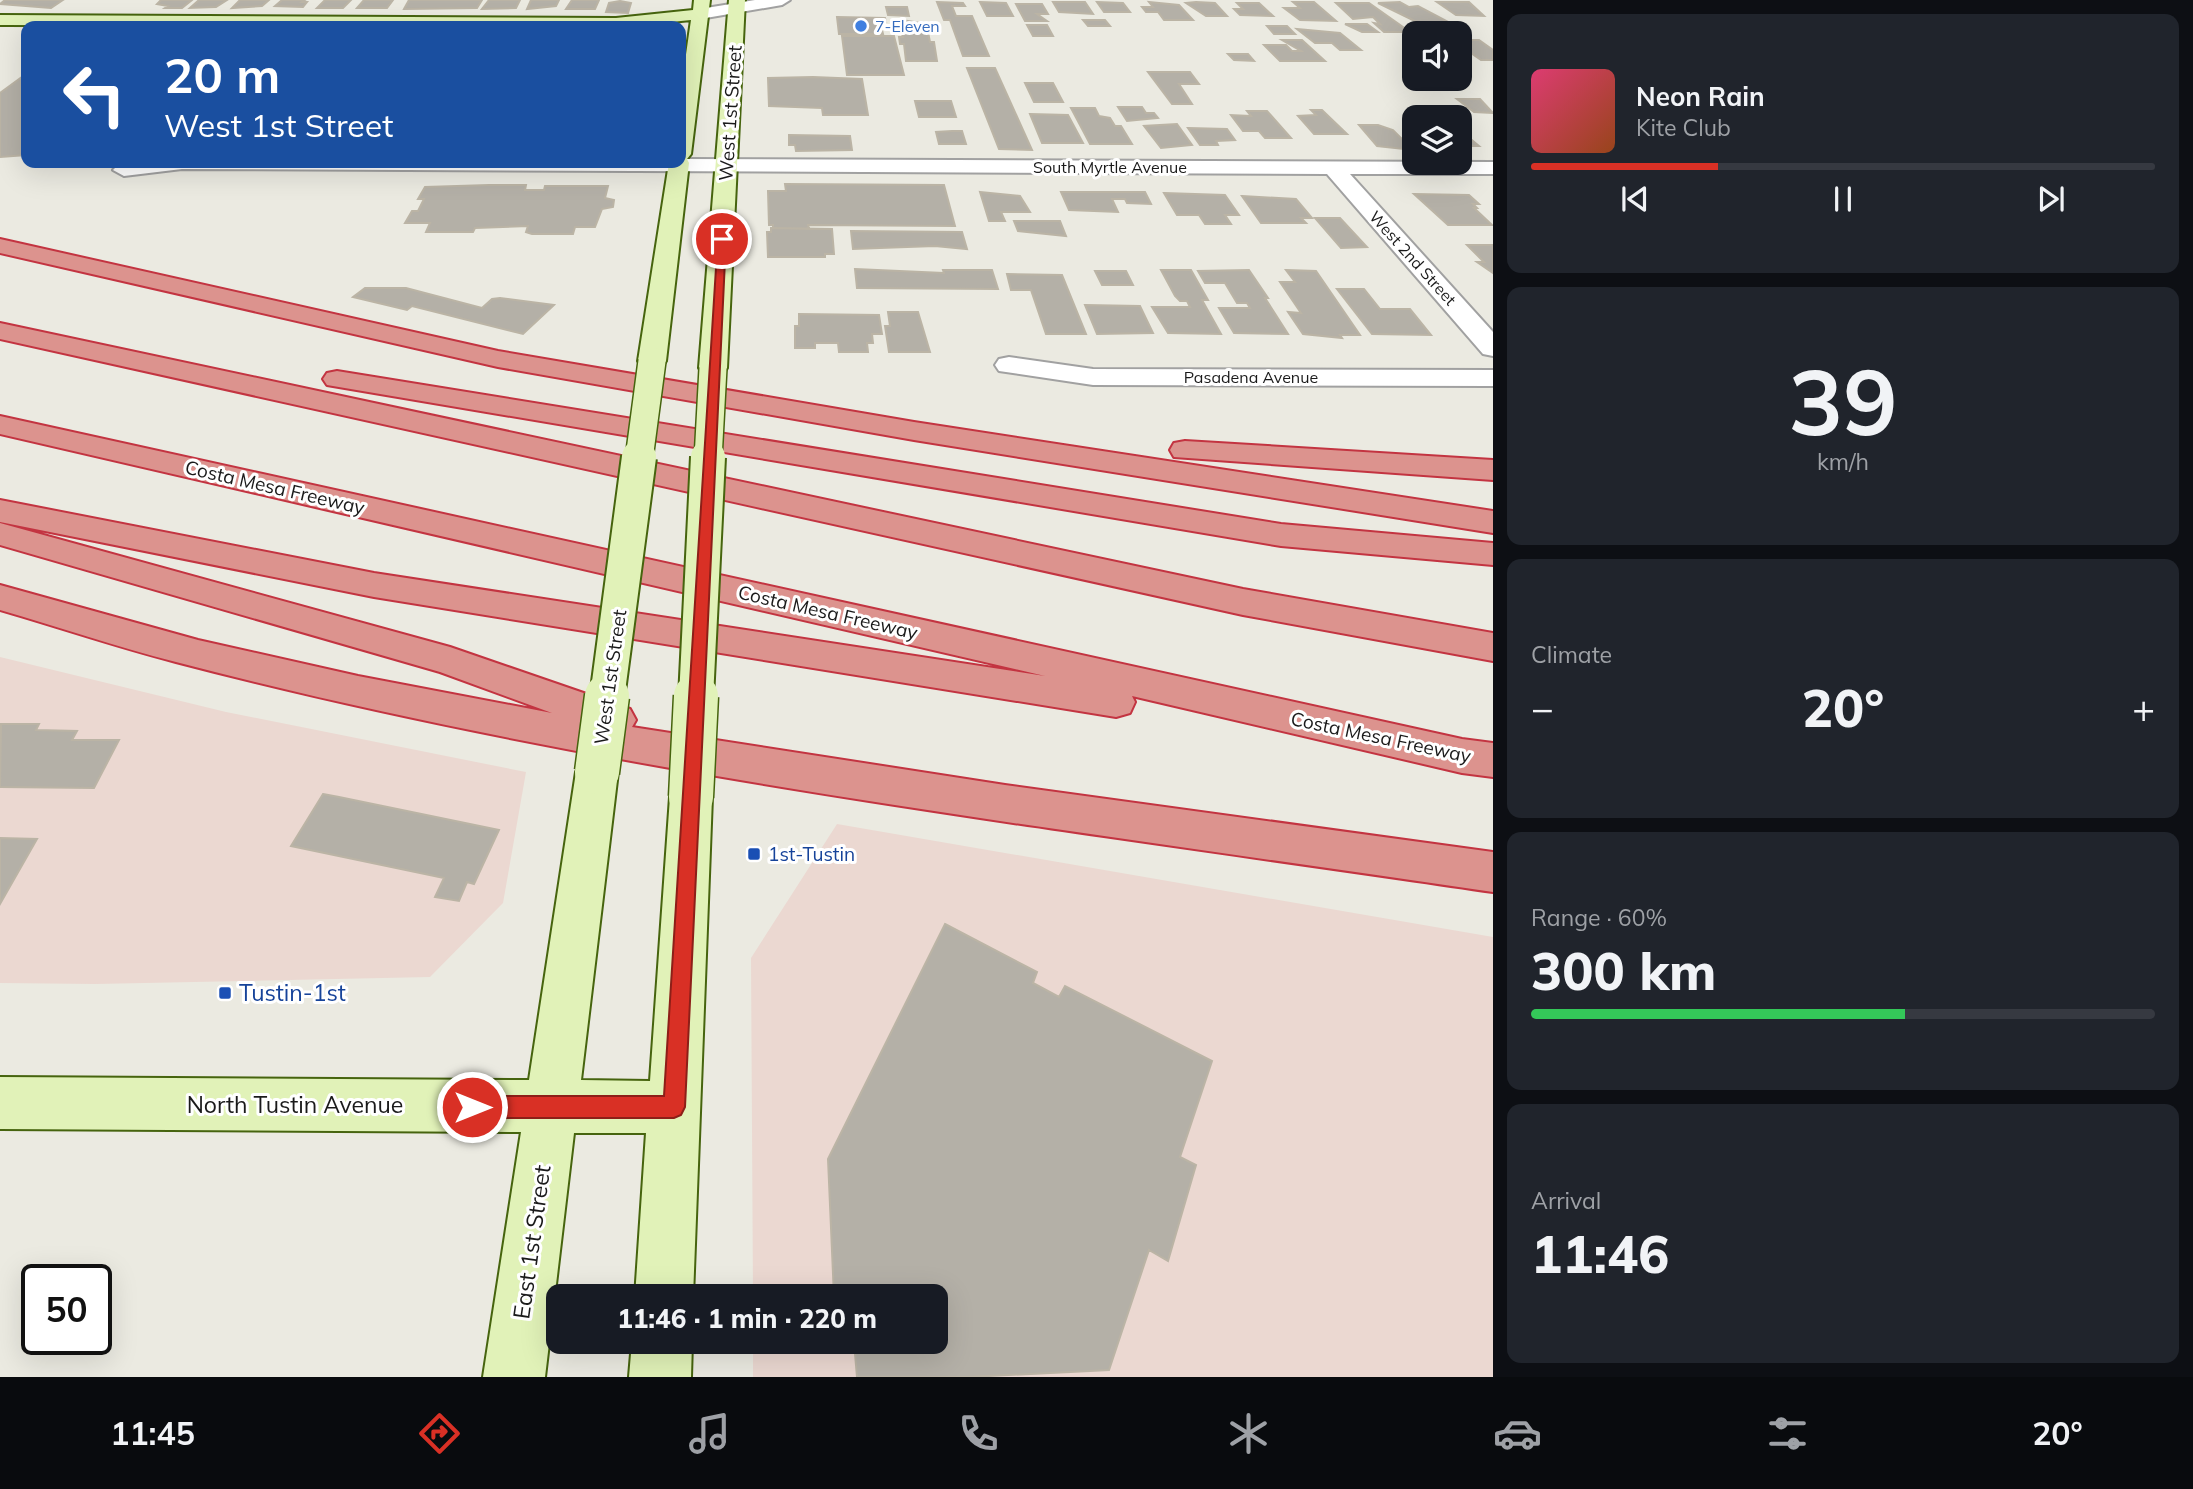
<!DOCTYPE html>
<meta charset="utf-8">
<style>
body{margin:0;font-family:Mulish,sans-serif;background:#20242c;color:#f1f3f6;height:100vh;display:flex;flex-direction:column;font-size:26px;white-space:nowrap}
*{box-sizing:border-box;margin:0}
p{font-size:23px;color:#9ea1a6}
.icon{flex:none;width:38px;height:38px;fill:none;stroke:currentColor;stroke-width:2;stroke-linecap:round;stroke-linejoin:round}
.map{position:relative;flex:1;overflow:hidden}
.drawer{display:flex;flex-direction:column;gap:14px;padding:14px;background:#0d0f14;width:700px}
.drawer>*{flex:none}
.guide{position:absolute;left:21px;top:21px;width:665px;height:147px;border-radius:14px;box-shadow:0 7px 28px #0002;background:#1a4fa0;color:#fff;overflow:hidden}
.buttons{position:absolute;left:1402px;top:21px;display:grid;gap:14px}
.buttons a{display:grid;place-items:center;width:70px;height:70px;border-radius:14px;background:#171b24;box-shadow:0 7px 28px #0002;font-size:35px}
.speed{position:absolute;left:21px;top:1264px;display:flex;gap:14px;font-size:35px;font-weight:700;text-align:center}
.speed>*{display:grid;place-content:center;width:91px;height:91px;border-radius:50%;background:#171b24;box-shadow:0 7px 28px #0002;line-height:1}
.speed .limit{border:4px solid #111;border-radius:10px;background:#fff;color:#111}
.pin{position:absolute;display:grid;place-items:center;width:60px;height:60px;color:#fff;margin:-30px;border:4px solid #fff;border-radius:50%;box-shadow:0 2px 7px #0007}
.me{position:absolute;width:77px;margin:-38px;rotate:90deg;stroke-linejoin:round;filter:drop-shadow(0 0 5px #0008)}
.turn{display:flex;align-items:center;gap:24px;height:147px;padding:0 28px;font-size:32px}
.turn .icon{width:91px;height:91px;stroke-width:2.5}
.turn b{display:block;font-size:49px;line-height:60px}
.big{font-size:52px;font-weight:800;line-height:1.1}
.drawer .widget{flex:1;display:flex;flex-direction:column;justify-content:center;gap:10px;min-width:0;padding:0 24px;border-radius:14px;background:#20242c}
.drawer .dial{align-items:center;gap:0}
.dial b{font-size:91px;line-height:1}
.song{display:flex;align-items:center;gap:21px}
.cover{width:84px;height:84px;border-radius:10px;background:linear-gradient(135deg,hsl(340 70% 55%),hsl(20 70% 35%))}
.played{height:7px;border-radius:4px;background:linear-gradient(90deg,#d93025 30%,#363941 30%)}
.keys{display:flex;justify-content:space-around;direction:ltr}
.heat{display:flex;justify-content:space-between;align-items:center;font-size:38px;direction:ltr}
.charge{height:10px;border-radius:5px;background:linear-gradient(90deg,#34c759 60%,#363941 0)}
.trip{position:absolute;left:546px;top:1284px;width:402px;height:70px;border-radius:14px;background:#171b24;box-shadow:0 7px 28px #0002;font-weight:800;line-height:70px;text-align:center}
.menu{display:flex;height:112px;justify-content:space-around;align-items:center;background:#090b0e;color:#9ea1a6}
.menu .icon{width:49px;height:49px}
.menu .on{color:#d93025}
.menu b{font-size:32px;color:#f1f3f6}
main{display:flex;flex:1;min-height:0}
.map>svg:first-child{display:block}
.commercial{fill:#ebd8d1}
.building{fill:#b4b0a7;stroke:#bbb4a5;stroke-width:2}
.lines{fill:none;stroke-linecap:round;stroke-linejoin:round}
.minor-casing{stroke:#a1a1a1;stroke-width:4}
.tertiary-casing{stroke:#a1a1a1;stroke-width:4}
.secondary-casing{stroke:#46640e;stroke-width:4}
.motorway-casing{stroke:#c33441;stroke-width:4}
.minor{fill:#fff;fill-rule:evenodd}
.tertiary{fill:#fff;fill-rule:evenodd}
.secondary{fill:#e1f2b8;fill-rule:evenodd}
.motorway{fill:#dc938e;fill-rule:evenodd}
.secondary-bridge-far2-casing{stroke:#46640e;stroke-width:30;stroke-linecap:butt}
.secondary-bridge-far1-casing{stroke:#46640e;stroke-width:38;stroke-linecap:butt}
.secondary-bridge-casing{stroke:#46640e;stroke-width:47;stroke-linecap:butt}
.secondary-bridge-far2{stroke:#e1f2b8;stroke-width:27}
.secondary-bridge-far1{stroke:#e1f2b8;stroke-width:34}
.secondary-bridge{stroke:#e1f2b8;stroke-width:44}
.route{fill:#d93025;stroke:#8d1f18;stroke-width:2}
.shop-dot{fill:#3f7fe0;stroke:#fff;stroke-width:2.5}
.transit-dot{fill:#1a4fb4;stroke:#fff;stroke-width:2.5}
.labels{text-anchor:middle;stroke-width:6;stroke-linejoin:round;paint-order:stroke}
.far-shop-label{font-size:16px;fill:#366cbe;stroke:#fff;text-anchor:start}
.far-street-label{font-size:16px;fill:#1a1a1a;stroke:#fff}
.street-label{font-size:19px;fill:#1a1a1a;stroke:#fff}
.transit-label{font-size:19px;fill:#164399;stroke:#fff;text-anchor:start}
.near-transit-label{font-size:23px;fill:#164399;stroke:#fff;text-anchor:start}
.near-street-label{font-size:23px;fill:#1a1a1a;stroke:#fff}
</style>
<main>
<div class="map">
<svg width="1493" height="1377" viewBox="0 0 1493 1377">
<rect width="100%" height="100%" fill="#ebeae1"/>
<path class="commercial" d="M 0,657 L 226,712 L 526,772 L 503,903 L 430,977 L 95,984 L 0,983 Z
M 837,824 L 1493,937 L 1493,1377 L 753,1377 L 753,1342 L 936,1342 L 936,1297 L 753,1297 L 751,958 Z"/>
<path class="building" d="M 63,0 L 51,8 L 0,4 L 5,0 Z
M 161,0 L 192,0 L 182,8 L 165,8 L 168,6 L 157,4 Z
M 199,0 L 227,0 L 216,7 L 190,8 Z
M 240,0 L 269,0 L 262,6 L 232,8 Z
M 282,0 L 305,0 L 302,2 L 307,2 L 303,7 L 275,6 Z
M 325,0 L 351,0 L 343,8 L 317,8 Z
M 364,0 L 393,0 L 387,8 L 357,8 Z
M 409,0 L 482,0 L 477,8 L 404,9 Z
M 489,0 L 520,0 L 516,8 L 482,9 Z
M 531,0 L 559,0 L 556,6 L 527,9 Z
M 599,0 L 595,9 L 566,9 L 572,0 Z
M 620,1 L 631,3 L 628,13 L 606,12 L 609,3 Z
M 937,2 L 963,3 L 965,6 L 952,6 L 956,16 L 972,16 L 989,56 L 963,56 L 950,20 L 944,20 Z
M 980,2 L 1006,3 L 1013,16 L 987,16 Z
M 1053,2 L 1085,2 L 1093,14 L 1059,12 Z
M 1097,2 L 1123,3 L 1130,12 L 1104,12 Z
M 1149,2 L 1179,5 L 1193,20 L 1164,20 L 1158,12 L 1146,12 L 1142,7 L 1153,7 Z
M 1196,2 L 1215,3 L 1227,16 L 1206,16 L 1186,3 Z
M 1293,2 L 1314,2 L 1336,21 L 1300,20 L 1284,8 L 1300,8 Z
M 1400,2 L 1409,7 L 1418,6 L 1454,25 L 1427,27 L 1378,3 Z
M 1437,2 L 1469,2 L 1484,16 L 1456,15 Z
M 1237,3 L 1259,3 L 1273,16 L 1240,15 L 1234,9 L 1243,9 Z
M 1336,3 L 1369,3 L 1410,32 L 1384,32 L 1374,23 L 1380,24 L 1373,17 L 1353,19 Z
M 1016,4 L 1042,4 L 1048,14 L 1037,14 L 1047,21 L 1025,21 Z
M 886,7 L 907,7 L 909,16 L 888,15 Z
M 837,17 L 885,18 L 886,22 L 880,22 L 883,34 L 839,34 Z
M 902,20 L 926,24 L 922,26 L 927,27 L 930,42 L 934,42 L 937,61 L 906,61 L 904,44 L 900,44 L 899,37 L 903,37 L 902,34 L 895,33 L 893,25 Z
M 1083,20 L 1105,20 L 1110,26 L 1088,26 Z
M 1345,24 L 1367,24 L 1378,32 L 1362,32 Z
M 1027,25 L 1047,25 L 1053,36 L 1033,36 Z
M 1267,26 L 1287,26 L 1295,34 L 1274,34 Z
M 1297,29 L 1340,33 L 1361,50 L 1340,50 L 1332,43 L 1315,43 Z
M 842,36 L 894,36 L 904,75 L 847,75 Z
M 1282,40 L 1302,40 L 1325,61 L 1280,61 L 1264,45 L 1286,45 L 1292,51 L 1301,51 Z
M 1465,40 L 1479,40 L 1493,50 L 1493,60 L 1481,60 L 1468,51 L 1460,50 L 1460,43 L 1470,43 Z
M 1228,54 L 1248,54 L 1254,61 L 1234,60 Z
M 967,68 L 995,68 L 1032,150 L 999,149 Z
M 1148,72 L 1190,72 L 1199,84 L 1179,84 L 1192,104 L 1172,104 Z
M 26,74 L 26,155 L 0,157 L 0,93 Z
M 813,77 L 862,79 L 868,115 L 823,115 L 822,108 L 769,106 L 768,78 Z
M 1025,83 L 1053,83 L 1063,102 L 1034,102 Z
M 1457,99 L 1480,99 L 1493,113 L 1474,112 Z
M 915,101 L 951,101 L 956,117 L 919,117 Z
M 1118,107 L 1142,107 L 1146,113 L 1154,113 L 1158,118 L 1127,121 Z
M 1071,108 L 1095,108 L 1099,116 L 1110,118 L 1115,126 L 1121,126 L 1132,144 L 1090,144 Z
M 1311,110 L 1322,110 L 1347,134 L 1314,134 L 1298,116 L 1316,115 Z
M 1247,111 L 1267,111 L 1291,138 L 1265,138 L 1259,131 L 1243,131 L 1231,115 L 1251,116 Z
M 1030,114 L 1068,115 L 1083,143 L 1042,143 Z
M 1177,124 L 1192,145 L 1161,148 L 1144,126 Z
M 1359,125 L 1378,125 L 1393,130 L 1413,150 L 1377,146 Z
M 1188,128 L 1227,129 L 1235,140 L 1216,141 L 1218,145 L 1200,145 Z
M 952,131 L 962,131 L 966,144 L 939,144 L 936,132 Z
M 789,135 L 850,136 L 852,150 L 796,151 L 795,145 L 789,145 Z
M 1460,136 L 1467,136 L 1479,146 L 1460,146 Z
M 785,184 L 944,185 L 955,226 L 808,225 L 809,229 L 773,228 L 773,225 L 769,225 L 768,191 L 786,191 Z
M 489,185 L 526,185 L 525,190 L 544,190 L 545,186 L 608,186 L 605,198 L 614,200 L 613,207 L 602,209 L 595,227 L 575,227 L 573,234 L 532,234 L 526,232 L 528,226 L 475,228 L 473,232 L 426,232 L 430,223 L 405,223 L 412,211 L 418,211 L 424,199 L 418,199 L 425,187 Z
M 980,192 L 1020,196 L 1030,212 L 1001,212 L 1005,221 L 989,221 Z
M 1061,192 L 1145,192 L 1151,204 L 1127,203 L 1125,199 L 1112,199 L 1118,212 L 1069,210 Z
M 1164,193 L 1225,195 L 1239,215 L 1225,215 L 1231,224 L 1205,224 L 1199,215 L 1177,215 Z
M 1414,194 L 1469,195 L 1479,204 L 1473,204 L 1477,208 L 1474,208 L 1492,225 L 1448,225 Z
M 1242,196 L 1296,199 L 1312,218 L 1301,218 L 1306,223 L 1261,223 Z
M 1315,218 L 1340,218 L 1367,247 L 1341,248 Z
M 1014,221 L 1060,221 L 1066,236 L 1018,231 Z
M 771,228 L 832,229 L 834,254 L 825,254 L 825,257 L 768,257 L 767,232 L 771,232 Z
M 851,231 L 962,232 L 967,249 L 935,246 L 853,249 Z
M 1467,245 L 1493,245 L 1493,273 L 1477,262 L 1484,262 Z
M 855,269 L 944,273 L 943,270 L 992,270 L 998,289 L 857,288 Z
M 1161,270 L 1191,270 L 1208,300 L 1202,300 L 1221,334 L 1168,333 L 1152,307 L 1190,307 L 1187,301 L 1180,301 L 1175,296 Z
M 1249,270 L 1268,298 L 1265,298 L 1288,334 L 1234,333 L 1219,308 L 1250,308 L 1247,303 L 1237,303 L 1225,283 L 1205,283 L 1198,271 Z
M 1286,270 L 1316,271 L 1360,335 L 1340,335 L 1342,338 L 1303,334 L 1288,312 L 1301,313 L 1280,282 L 1295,282 Z
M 1095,271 L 1126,271 L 1133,285 L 1102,285 Z
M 1007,274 L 1062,275 L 1086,334 L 1046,334 L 1031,290 L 1011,290 Z
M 365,288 L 406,288 L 482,308 L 492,299 L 500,298 L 554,305 L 523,334 L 412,306 L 407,310 L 353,297 Z
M 1337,289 L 1364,289 L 1380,309 L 1410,309 L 1431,335 L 1372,334 Z
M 1085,305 L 1140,306 L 1153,333 L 1097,334 Z
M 888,312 L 918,312 L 930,352 L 889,352 L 885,326 L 890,326 Z
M 799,314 L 879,315 L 882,334 L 872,334 L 873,343 L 867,343 L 868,352 L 839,352 L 838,343 L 815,343 L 815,348 L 795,348 L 795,326 L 799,326 Z
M 1,724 L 39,724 L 36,730 L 77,731 L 72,740 L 119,740 L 94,788 L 0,787 Z
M 323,794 L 339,797 L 499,830 L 474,884 L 467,882 L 459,901 L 435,897 L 444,878 L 291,846 Z
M 0,838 L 37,839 L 0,904 Z
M 945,924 L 1037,972 L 1033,983 L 1059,997 L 1065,986 L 1212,1061 L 1180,1157 L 1196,1165 L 1168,1261 L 1149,1250 L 1109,1370 L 969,1377 L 857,1377 L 854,1342 L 936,1342 L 936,1297 L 834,1297 L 828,1159 Z"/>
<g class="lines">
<g class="minor-casing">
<path id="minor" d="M 681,159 L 1493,162 L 1493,174 L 1350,174 L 1493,332 L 1493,356 L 1483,354 L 1327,174 L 182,169 L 124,176 L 113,170 L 117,166 L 132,163 L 681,163 Z
M 1009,357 L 1093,369 L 1493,370 L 1493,386 L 1093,385 L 999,371 L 995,365 L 999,359 Z"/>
</g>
<g class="tertiary-casing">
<path id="tertiary" d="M 755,0 L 790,0 L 782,5 L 700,19 L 692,14 L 700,9 Z"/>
</g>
<g class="secondary-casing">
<path id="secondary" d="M 694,0 L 710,0 L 691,154 L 687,159 L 689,163 L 666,361 L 662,367 L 642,367 L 638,361 L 669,163 L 681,163 L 681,89 L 691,20 L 631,26 L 0,25 L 0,15 L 616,18 L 693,10 Z
M 729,0 L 745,0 L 727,368 L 723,374 L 703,374 L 699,368 Z
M 597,755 L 612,760 L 618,772 L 581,1080 L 650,1081 L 670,797 L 676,785 L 691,779 L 706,785 L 712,797 L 693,1297 L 635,1297 L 646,1133 L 574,1133 L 545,1377 L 483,1377 L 521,1132 L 0,1129 L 0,1077 L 529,1080 L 576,772 L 582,760 Z
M 632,1342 L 692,1342 L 691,1377 L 629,1377 Z"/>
</g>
<g class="motorway-casing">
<path id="motorway" d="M 0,239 L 498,351 L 914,422 L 1493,511 L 1493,533 L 914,440 L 498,367 L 0,253 Z
M 0,323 L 1243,589 L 1493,633 L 1493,661 L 1243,615 L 0,339 Z
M 337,371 L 1281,524 L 1493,543 L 1493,565 L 1281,546 L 327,385 L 323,379 L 327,373 Z
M 0,416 L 1462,739 L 1493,743 L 1493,777 L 1462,773 L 1132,696 L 1135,702 L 1130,713 L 1116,717 L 374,597 L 0,522 L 0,500 L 374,573 L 1045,676 L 0,434 Z
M 1185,441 L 1493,460 L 1493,480 L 1174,457 L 1170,450 L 1174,443 Z
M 0,523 L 450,647 L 630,709 L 636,720 L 632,727 L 1005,785 L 1493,852 L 1493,892 C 1053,827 607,775 176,662 C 117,647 59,627 0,610 L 0,585 L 198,640 L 358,676 L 552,713 L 440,672 L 0,545 Z"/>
</g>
<use href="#minor" class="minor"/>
<use href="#tertiary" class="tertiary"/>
<use href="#secondary" class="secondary"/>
<use href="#motorway" class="motorway"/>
<g class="secondary-bridge-far2-casing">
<path id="secondary-bridge-far2" d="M 639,459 L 652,361
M 708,459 L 713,368"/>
</g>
<g class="secondary-bridge-far1-casing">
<path id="secondary-bridge-far1" d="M 607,698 L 639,457
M 696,698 L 708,457"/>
</g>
<g class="secondary-bridge-casing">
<path id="secondary-bridge" d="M 597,772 L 607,696
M 691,797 L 696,696"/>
</g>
<use href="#secondary-bridge-far2" class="secondary-bridge-far2"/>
<use href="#secondary-bridge-far1" class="secondary-bridge-far1"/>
<use href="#secondary-bridge" class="secondary-bridge"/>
</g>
<path class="route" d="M 718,236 L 726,239 L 685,1107 L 681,1115 L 674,1118 L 472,1118 L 465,1115 L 462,1107 L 465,1099 L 472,1096 L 664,1096 Z"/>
<circle class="shop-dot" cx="861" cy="26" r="7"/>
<g class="transit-dot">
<rect x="747" y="847" width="14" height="14" rx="3.5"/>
<rect x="218" y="986" width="14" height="14" rx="3.5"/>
</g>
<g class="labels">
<g class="far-shop-label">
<text x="875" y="32">7-Eleven</text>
</g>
<g class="far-street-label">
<text x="1110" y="173">South Myrtle Avenue</text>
<text transform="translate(1413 258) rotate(48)" y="6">West 2nd Street</text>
<text x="1251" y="383">Pasadena Avenue</text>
</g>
<g class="street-label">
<text transform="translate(730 113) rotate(-86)" y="7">West 1st Street</text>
<text transform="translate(275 487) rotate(13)" y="7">Costa Mesa Freeway</text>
<text transform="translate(828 612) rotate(13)" y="7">Costa Mesa Freeway</text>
<text transform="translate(610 677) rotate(-82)" y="7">West 1st Street</text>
<text transform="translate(1381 737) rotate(12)" y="7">Costa Mesa Freeway</text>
</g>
<g class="transit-label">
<text x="768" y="861">1st-Tustin</text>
</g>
<g class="near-transit-label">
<text x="239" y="1001">Tustin-1st</text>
</g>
<g class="near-street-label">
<text x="295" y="1113">North Tustin Avenue</text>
<text transform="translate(532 1242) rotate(-82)" y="8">East 1st Street</text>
</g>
</g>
</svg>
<div class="buttons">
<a><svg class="icon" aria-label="sound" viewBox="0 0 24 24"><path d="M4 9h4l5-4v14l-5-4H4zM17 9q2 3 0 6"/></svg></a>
<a><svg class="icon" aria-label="layers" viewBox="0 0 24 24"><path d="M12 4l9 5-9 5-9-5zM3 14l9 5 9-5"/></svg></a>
</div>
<div class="speed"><div class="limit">50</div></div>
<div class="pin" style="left:722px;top:239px;background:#d93025"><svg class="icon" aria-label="arrive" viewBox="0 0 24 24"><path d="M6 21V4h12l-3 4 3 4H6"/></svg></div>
<svg class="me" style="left:472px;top:1107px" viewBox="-20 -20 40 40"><circle r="17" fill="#d93025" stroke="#fff" stroke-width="3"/><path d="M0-11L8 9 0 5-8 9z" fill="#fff"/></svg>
<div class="trip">11:46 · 1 min · 220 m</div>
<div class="guide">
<div class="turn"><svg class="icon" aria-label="left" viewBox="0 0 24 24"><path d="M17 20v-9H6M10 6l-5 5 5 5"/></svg><div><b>20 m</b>West 1st Street</div></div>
</div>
</div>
<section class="drawer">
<div class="widget">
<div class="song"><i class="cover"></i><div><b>Neon Rain</b><p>Kite Club</p></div></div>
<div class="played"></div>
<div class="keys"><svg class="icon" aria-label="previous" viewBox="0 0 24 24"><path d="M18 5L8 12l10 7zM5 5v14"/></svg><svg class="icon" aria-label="pause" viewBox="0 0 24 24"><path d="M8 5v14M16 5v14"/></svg><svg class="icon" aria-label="next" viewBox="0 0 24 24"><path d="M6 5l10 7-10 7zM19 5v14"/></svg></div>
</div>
<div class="widget dial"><b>39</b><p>km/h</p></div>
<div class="widget"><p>Climate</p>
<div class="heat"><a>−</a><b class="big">20°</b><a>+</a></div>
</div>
<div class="widget"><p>Range · 60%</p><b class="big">300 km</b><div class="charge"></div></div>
<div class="widget"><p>Arrival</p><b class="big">11:46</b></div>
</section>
</main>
<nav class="menu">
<b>11:45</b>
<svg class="icon on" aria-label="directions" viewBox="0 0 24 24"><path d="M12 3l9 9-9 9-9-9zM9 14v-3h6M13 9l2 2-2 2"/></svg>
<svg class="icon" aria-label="music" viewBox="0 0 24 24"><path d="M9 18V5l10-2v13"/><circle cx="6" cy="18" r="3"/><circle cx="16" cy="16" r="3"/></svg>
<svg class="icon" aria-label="phone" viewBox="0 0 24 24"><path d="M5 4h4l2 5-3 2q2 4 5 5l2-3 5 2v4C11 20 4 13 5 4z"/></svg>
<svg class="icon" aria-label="climate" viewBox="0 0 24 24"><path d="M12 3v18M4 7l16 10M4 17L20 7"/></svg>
<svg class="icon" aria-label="car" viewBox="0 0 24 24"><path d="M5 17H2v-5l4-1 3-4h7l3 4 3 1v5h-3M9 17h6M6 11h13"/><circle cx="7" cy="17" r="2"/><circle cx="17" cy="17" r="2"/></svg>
<svg class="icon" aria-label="filters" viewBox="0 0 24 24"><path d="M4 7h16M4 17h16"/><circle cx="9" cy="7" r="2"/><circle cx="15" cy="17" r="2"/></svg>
<b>20°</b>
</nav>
